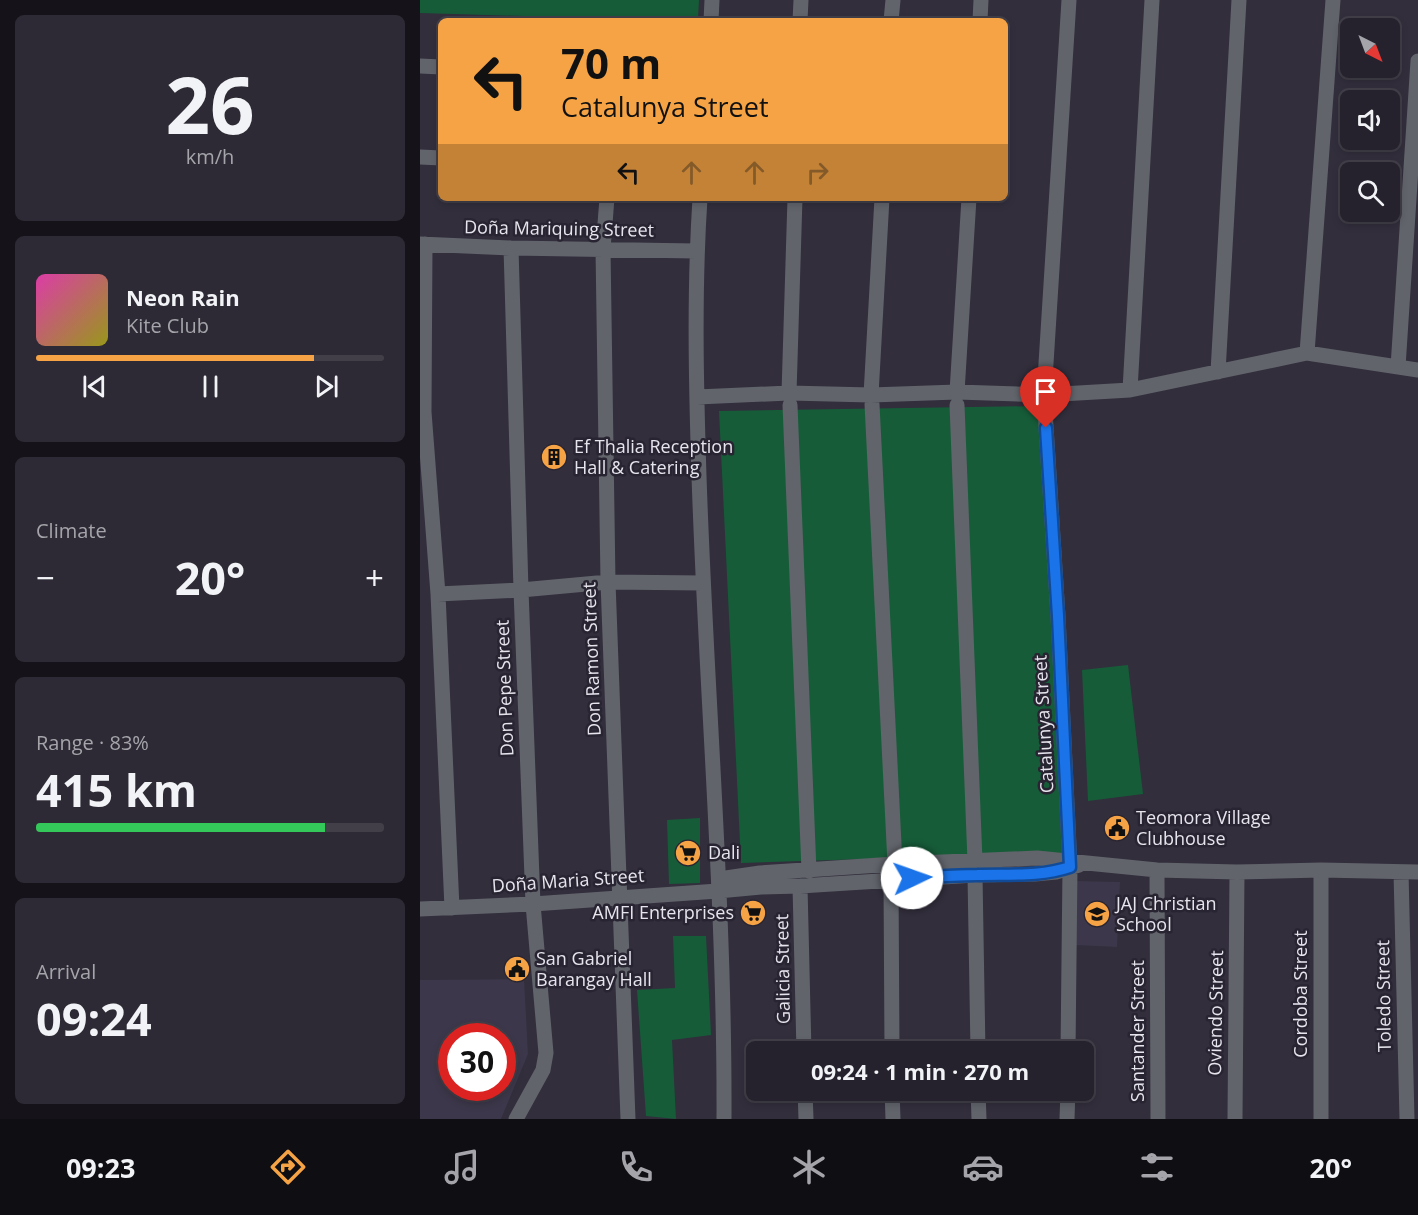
<!DOCTYPE html>
<meta charset="utf-8">
<style>
body{margin:0;font-family:"Open Sans",sans-serif;background:#2e2a35;color:#f1f3f6;height:100vh;display:flex;flex-direction:column;font-size:22px;white-space:nowrap}
*{box-sizing:border-box;margin:0}
p{font-size:20px;color:#a4a4aa}
.icon{flex:none;width:33px;height:33px;fill:none;stroke:currentColor;stroke-width:2;stroke-linecap:round;stroke-linejoin:round}
.map{position:relative;flex:1;overflow:hidden}
.drawer{display:flex;flex-direction:column;gap:15px;padding:15px;background:#151319;width:420px}
.drawer>*{flex:none}
.guide{position:absolute;left:18px;top:18px;width:570px;height:183px;border-radius:9px;box-shadow:0 3px 9px #0003,0 0 0 2px #423f49;background:#f5a345;color:#111;overflow:hidden}
.needle{width:39px;rotate:138deg}
.tools{position:absolute;left:920px;top:18px;display:grid;gap:12px}
.tools a{display:grid;place-items:center;width:60px;height:60px;border-radius:9px;background:#26222d;box-shadow:0 3px 9px #0003,0 0 0 2px #423f49;font-size:30px}
.speed{position:absolute;left:18px;top:1023px;display:flex;gap:12px;font-size:30px;font-weight:700;text-align:center}
.speed>*{display:grid;place-content:center;width:78px;height:78px;border-radius:50%;background:#26222d;box-shadow:0 3px 9px #0003,0 0 0 2px #423f49;line-height:1}
.speed .limit{border:9px solid #d22;background:#fff;color:#111}
.pin{position:absolute;display:grid;place-items:center;width:51px;height:51px;color:#fff;margin:-62px -26px;border-radius:50% 50% 50% 0;rotate:-45deg;box-shadow:0 0 6px #0007}
.pin .icon{rotate:45deg}
.me{position:absolute;width:66px;margin:-33px;rotate:87deg;stroke-linejoin:round;filter:drop-shadow(0 0 4px #0008)}
.turn{display:flex;align-items:center;gap:21px;height:126px;padding:0 24px;font-size:27px}
.turn .icon{width:78px;height:78px;stroke-width:2.5}
.turn b{display:block;font-size:42px;line-height:51px}
.lanes{display:flex;align-items:center;height:57px;padding:0 24px;background:#0003;justify-content:center;gap:30px;direction:ltr}
.lanes .off{opacity:.35}
.big{font-size:45px;font-weight:700;line-height:1.1}
.drawer .card{flex:1;display:flex;flex-direction:column;justify-content:center;gap:9px;min-width:0;padding:0 21px;border-radius:9px;background:#2e2a35}
.drawer .dial{align-items:center;gap:0}
.dial b{font-size:78px;line-height:1}
.song{display:flex;align-items:center;gap:18px}
.cover{width:72px;height:72px;border-radius:9px;background:linear-gradient(135deg,hsl(320 70% 55%),hsl(60 70% 35%))}
.played{height:6px;border-radius:3px;background:linear-gradient(90deg,#f5a345 80%,#423f49 80%)}
.keys{display:flex;justify-content:space-around;direction:ltr}
.heat{display:flex;justify-content:space-between;align-items:center;font-size:33px;direction:ltr}
.charge{height:9px;border-radius:4px;background:linear-gradient(90deg,#34c759 83%,#423f49 0)}
.trip{position:absolute;left:326px;top:1041px;width:348px;height:60px;border-radius:9px;background:#26222d;box-shadow:0 3px 9px #0003,0 0 0 2px #423f49;font-weight:700;line-height:60px;text-align:center}
.menu{display:flex;height:96px;justify-content:space-around;align-items:center;background:#0f0e12;color:#a4a4aa}
.menu .icon{width:42px;height:42px}
.menu .selected{color:#f5a345}
.menu b{font-size:27px;color:#f1f3f6}
main{display:flex;flex:1;min-height:0}
.map>svg:first-child{display:block}
.built{fill:#3c374a;fill-rule:evenodd}
.green{fill:#165c39}
.lines{fill:none;stroke-linecap:round;stroke-linejoin:round}
.minor{stroke:#61646b;stroke-width:15}
.route-casing{stroke:#114b97;stroke-width:15}
.route{stroke:#1a73e8;stroke-width:10}
.labels{text-anchor:middle;stroke-width:5;stroke-linejoin:round;paint-order:stroke}
.street-label{font-size:18px;fill:#e6e4ed;stroke:#282431}
.poi-label{font-size:18px;fill:#e6e4ed;stroke:#282431;text-anchor:start}
</style>
<main>
<section class="drawer">
<div class="card dial"><b>26</b><p>km/h</p></div>
<div class="card">
<div class="song"><i class="cover"></i><div><b>Neon Rain</b><p>Kite Club</p></div></div>
<div class="played"></div>
<div class="keys"><svg class="icon" aria-label="previous" viewBox="0 0 24 24"><path d="M18 5L8 12l10 7zM5 5v14"/></svg><svg class="icon" aria-label="pause" viewBox="0 0 24 24"><path d="M8 5v14M16 5v14"/></svg><svg class="icon" aria-label="next" viewBox="0 0 24 24"><path d="M6 5l10 7-10 7zM19 5v14"/></svg></div>
</div>
<div class="card"><p>Climate</p>
<div class="heat"><a>−</a><b class="big">20°</b><a>+</a></div>
</div>
<div class="card"><p>Range · 83%</p><b class="big">415 km</b><div class="charge"></div></div>
<div class="card"><p>Arrival</p><b class="big">09:24</b></div>
</section>
<div class="map">
<svg width="998" height="1119" viewBox="0 0 998 1119">
<rect width="100%" height="100%" fill="#322e3c"/>
<path class="built" d="M 657,881 L 700,882 L 697,947 L 655,945 Z
M 104,979 L 108,1054 L 81,1119 L 0,1119 L 0,980 ZM 32,1036 L 82,1036 L 82,1088 L 32,1088 Z"/>
<path class="green" d="M 0,0 L 279,0 L 278,19 L 239,20 L 0,13 Z
M 621,406 L 642,853 L 321,863 L 299,411 Z
M 708,665 L 723,794 L 668,801 L 662,670 Z
M 280,818 L 280,883 L 249,884 L 247,820 Z
M 253,936 L 286,936 L 291,1035 L 252,1040 L 256,1119 L 226,1116 L 217,990 L 255,988 Z"/>
<g class="lines">
<path class="minor" d="M 291,21 L 292,0
M 380,21 L 381,0
M 471,21 L 473,0
M 560,21 L 561,0
M 0,66 L 21,67
M 0,157 L 21,158
M 187,198 L 183,249 L 188,582 L 208,1119
M 280,198 C 274,290 276,383 279,476 C 286,690 305,904 304,1119
M 0,244 L 91,248 L 276,251
M 5,244 L 4,412 L 18,594 L 32,908
M 91,248 L 101,590 L 113,904 L 126,1053 L 123,1070 L 96,1119
M 887,353 L 913,0
M 978,367 L 998,61
M 798,372 L 819,0
M 710,390 L 732,0
M 537,392 L 549,198
M 369,393 L 375,198
M 451,395 L 462,198
M 277,397 L 369,393 L 451,395 L 537,392 L 624,395 L 710,390 L 887,353 L 998,370
M 452,404 L 475,864
M 370,405 L 389,871
M 537,405 L 555,861
M 18,594 L 101,590 L 188,582 L 283,583
M 737,870 L 738,1119
M 901,870 L 901,1119
M 981,872 L 987,1119
M 555,875 L 558,1052
M 299,879 L 340,873 L 475,864 L 617,858 L 737,870 L 817,872 L 901,870 L 998,872
M 471,879 L 472,1052
M 380,886 L 384,1052
M 0,909 L 113,904 L 298,891 L 341,887 L 380,886 L 555,875 L 615,874 L 636,872 L 659,865
M 648,1052 L 650,867 L 638,616 L 624,395 L 649,0
M 385,1090 L 386,1119
M 472,1090 L 473,1119
M 558,1090 L 559,1119
M 647,1119 L 648,1090
M 815,1119 L 817,872"/>
</g>
<g class="lines">
<g class="route-casing">
<path id="route" d="M 492,878 C 514,877 535,875 557,875 C 589,874 620,877 650,867 L 638,616 L 626,428"/>
</g>
<use href="#route" class="route"/>
</g>
<defs>
<g id="building-disc" transform="scale(1.35)"><circle r="9.5" fill="#f5a345" stroke="#282431"/><path d="M-4-6H4V6H1V3H-1V6H-4ZM-2.5-4.3h1.7v1.8h-1.7ZM.8-4.3h1.7v1.8H.8ZM-2.5-1h1.7V.8h-1.7ZM.8-1h1.7V.8H.8Z" fill="#111"/></g>
<g id="civic-disc" transform="scale(1.35)"><circle r="9.5" fill="#f5a345" stroke="#282431"/><path d="M-.6-6.5H3V-4.5H.6V-3L4-1V1h2V6H-6V1h2V-1L-.6-3ZM-1.2 2.5V6h2.4V2.5Z" fill="#111"/></g>
<g id="supermarket-disc" transform="scale(1.35)"><circle r="9.5" fill="#f5a345" stroke="#282431"/><path d="M-6-5.5h2.5l.6 2H6L4.5 2H-2.5L-4.4-4H-6ZM-1.5 3.2a1.3 1.3 0 1 0 .1 0ZM3 3.2a1.3 1.3 0 1 0 .1 0Z" fill="#111"/></g>
<g id="school-disc" transform="scale(1.35)"><circle r="9.5" fill="#f5a345" stroke="#282431"/><path d="M0-5L7-2L0 1L-7-2ZM-4 1L0 2.5L4 1V4Q0 6-4 4Z" fill="#111"/></g>
</defs>
<g fill-rule="evenodd">
<use href="#building-disc" x="134" y="457"/>
<use href="#civic-disc" x="697" y="828"/>
<use href="#supermarket-disc" x="268" y="853"/>
<use href="#supermarket-disc" x="333" y="913"/>
<use href="#school-disc" x="677" y="914"/>
<use href="#civic-disc" x="97" y="969"/>
</g>
<g class="labels">
<g class="street-label">
<text transform="translate(139 229) rotate(1)" y="6">Doña Mariquing Street</text>
<text transform="translate(172 659) rotate(-92)" y="6">Don Ramon Street</text>
<text transform="translate(85 688) rotate(-92)" y="6">Don Pepe Street</text>
<text transform="translate(624 724) rotate(-93)" y="6">Catalunya Street</text>
<text transform="translate(148 881) rotate(-4)" y="6">Doña Maria Street</text>
<text transform="translate(363 969) rotate(-91)" y="6">Galicia Street</text>
<text transform="translate(881 994) rotate(-90)" y="6">Cordoba Street</text>
<text transform="translate(964 996) rotate(-91)" y="6">Toledo Street</text>
<text transform="translate(796 1013) rotate(-89)" y="6">Oviendo Street</text>
<text transform="translate(718 1031) rotate(-90)" y="6">Santander Street</text>
</g>
<g class="poi-label">
<text x="154" y="453">Ef Thalia Reception<tspan x="154" dy="21">Hall &amp; Catering</tspan></text>
<text x="716" y="824">Teomora Village<tspan x="716" dy="21">Clubhouse</tspan></text>
<text x="288" y="859">Dali</text>
<text x="696" y="910">JAJ Christian<tspan x="696" dy="21">School</tspan></text>
<text x="314" y="919" text-anchor="end">AMFI Enterprises</text>
<text x="116" y="965">San Gabriel<tspan x="116" dy="21">Barangay Hall</tspan></text>
</g>
</g>
</svg>
<div class="tools">
<a><svg class="needle" viewBox="-14 -14 28 28"><path d="M0-13l5 13h-10z" fill="#e53935"/><path d="M0 13l5-13h-10z" fill="#a4a4aa"/></svg></a>
<a><svg class="icon" aria-label="sound" viewBox="0 0 24 24"><path d="M4 9h4l5-4v14l-5-4H4zM17 9q2 3 0 6"/></svg></a>
<a><svg class="icon" aria-label="search" viewBox="0 0 24 24"><circle cx="10" cy="10" r="6"/><path d="M15 15l6 6"/></svg></a>
</div>
<div class="speed"><div class="limit">30</div></div>
<div class="pin" style="left:626px;top:428px;background:#d93025"><svg class="icon" aria-label="arrive" viewBox="0 0 24 24"><path d="M6 21V4h12l-3 4 3 4H6"/></svg></div>
<svg class="me" style="left:492px;top:878px" viewBox="-20 -20 40 40"><circle r="19" fill="#fff"/><path d="M0-13L10 11 0 6-10 11z" fill="#1a73e8"/></svg>
<div class="trip">09:24 · 1 min · 270 m</div>
<div class="guide">
<div class="turn"><svg class="icon" aria-label="left" viewBox="0 0 24 24"><path d="M17 20v-9H6M10 6l-5 5 5 5"/></svg><div><b>70 m</b>Catalunya Street</div></div>
<div class="lanes"><svg class="icon" aria-label="left" viewBox="0 0 24 24"><path d="M17 20v-9H6M10 6l-5 5 5 5"/></svg><svg class="icon off" aria-label="ahead" viewBox="0 0 24 24"><path d="M12 20V5M6 11l6-6 6 6"/></svg><svg class="icon off" aria-label="ahead" viewBox="0 0 24 24"><path d="M12 20V5M6 11l6-6 6 6"/></svg><svg class="icon off" aria-label="right" viewBox="0 0 24 24"><path d="M7 20v-9h11M14 6l5 5-5 5"/></svg></div>
</div>
</div>
</main>
<nav class="menu">
<b>09:23</b>
<svg class="icon selected" aria-label="directions" viewBox="0 0 24 24"><path d="M12 3l9 9-9 9-9-9zM9 14v-3h6M13 9l2 2-2 2"/></svg>
<svg class="icon" aria-label="music" viewBox="0 0 24 24"><path d="M9 18V5l10-2v13"/><circle cx="6" cy="18" r="3"/><circle cx="16" cy="16" r="3"/></svg>
<svg class="icon" aria-label="phone" viewBox="0 0 24 24"><path d="M5 4h4l2 5-3 2q2 4 5 5l2-3 5 2v4C11 20 4 13 5 4z"/></svg>
<svg class="icon" aria-label="climate" viewBox="0 0 24 24"><path d="M12 3v18M4 7l16 10M4 17L20 7"/></svg>
<svg class="icon" aria-label="car" viewBox="0 0 24 24"><path d="M5 17H2v-5l4-1 3-4h7l3 4 3 1v5h-3M9 17h6M6 11h13"/><circle cx="7" cy="17" r="2"/><circle cx="17" cy="17" r="2"/></svg>
<svg class="icon" aria-label="filters" viewBox="0 0 24 24"><path d="M4 7h16M4 17h16"/><circle cx="9" cy="7" r="2"/><circle cx="15" cy="17" r="2"/></svg>
<b>20°</b>
</nav>
